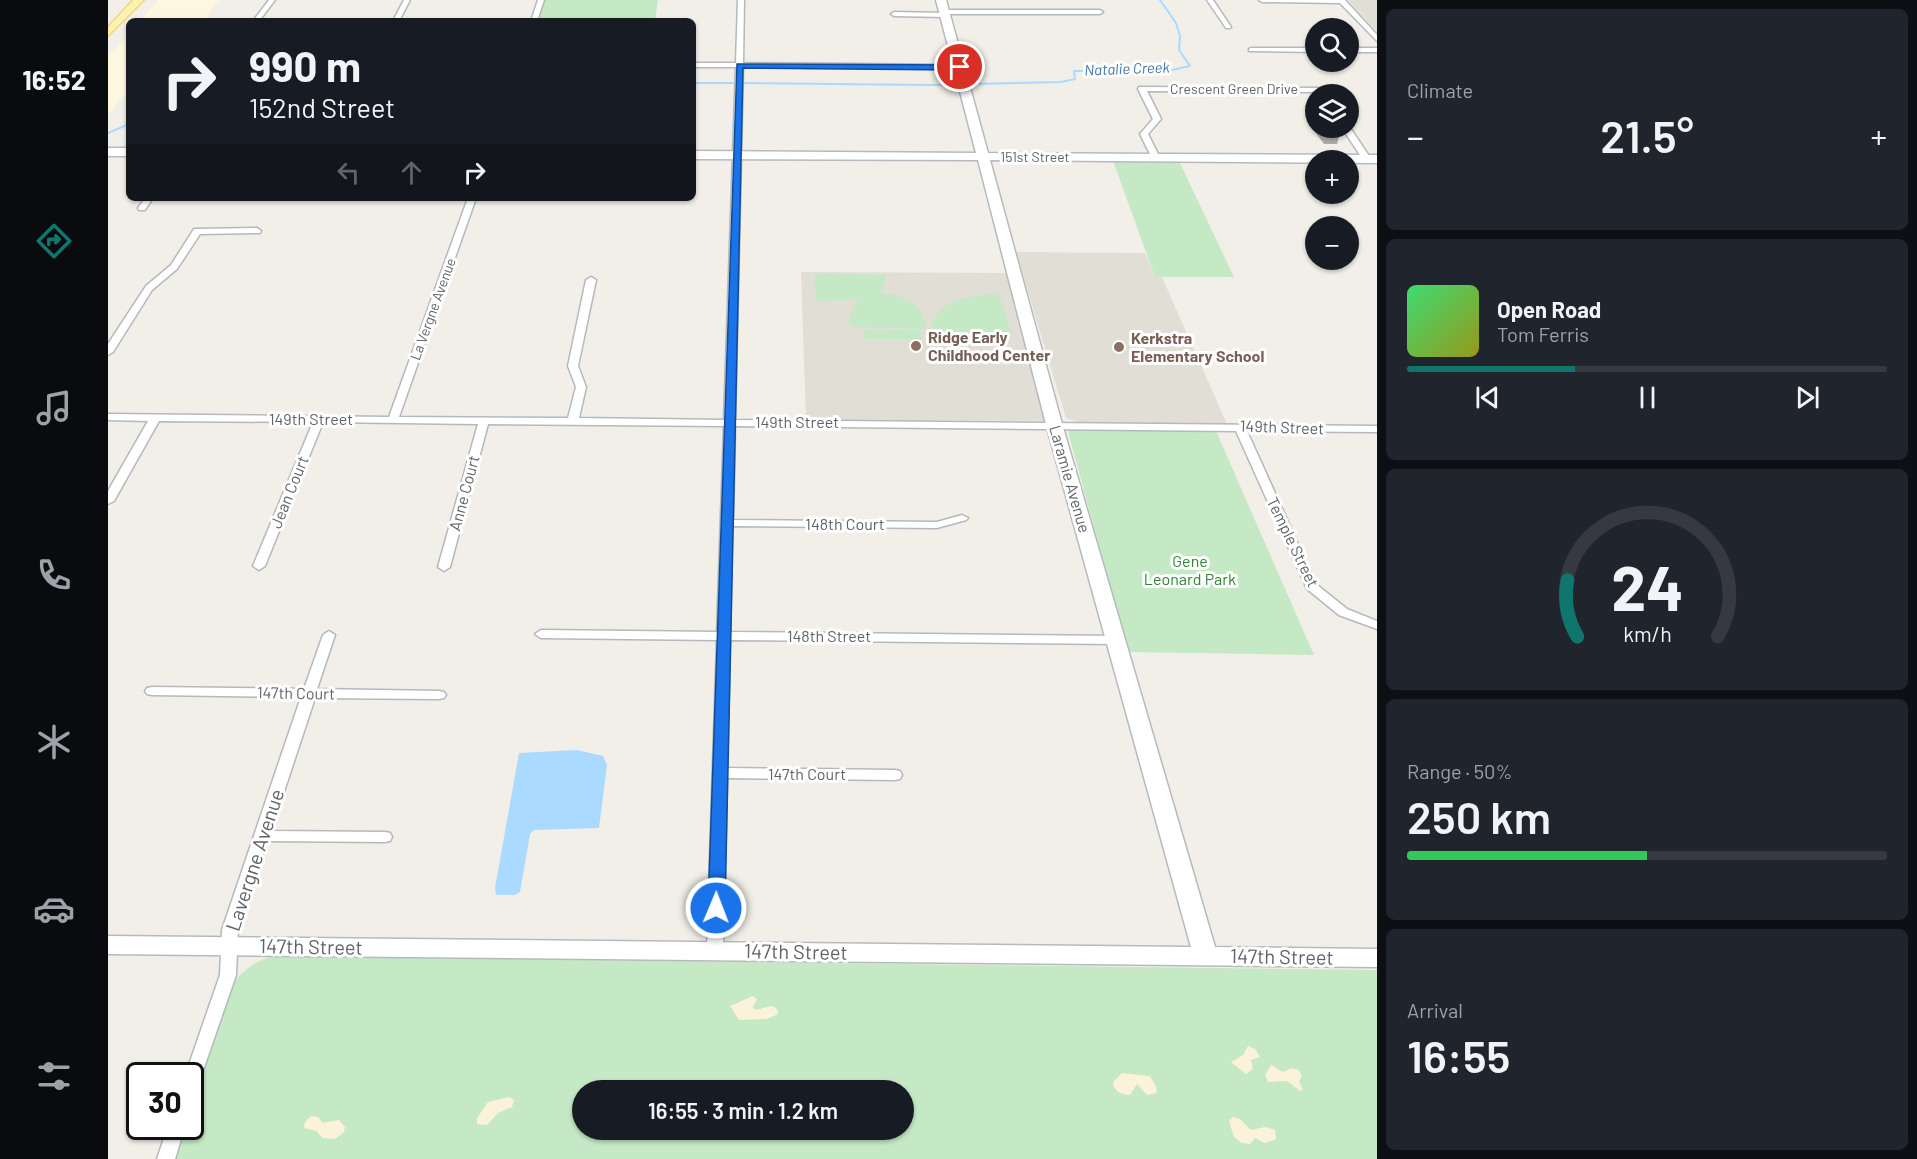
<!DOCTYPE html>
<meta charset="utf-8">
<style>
body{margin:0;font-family:Barlow,sans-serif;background:#20242c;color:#f1f3f6;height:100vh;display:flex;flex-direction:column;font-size:22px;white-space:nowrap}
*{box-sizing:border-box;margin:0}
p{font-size:20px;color:#9ea1a6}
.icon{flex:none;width:33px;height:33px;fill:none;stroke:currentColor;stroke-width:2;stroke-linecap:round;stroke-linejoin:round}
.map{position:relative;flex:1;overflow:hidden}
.drawer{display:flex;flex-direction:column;gap:9px;padding:9px;background:#0d0f14;width:540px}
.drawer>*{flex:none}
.guide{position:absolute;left:18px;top:18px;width:570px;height:183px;border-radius:9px;box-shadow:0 2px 4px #0004;background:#171b24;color:#f1f3f6;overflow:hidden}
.buttons{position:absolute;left:1197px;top:18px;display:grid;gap:12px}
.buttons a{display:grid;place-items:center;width:54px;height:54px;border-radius:50%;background:#171b24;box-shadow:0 2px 4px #0004;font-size:30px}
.speed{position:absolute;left:18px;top:1062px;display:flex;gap:12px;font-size:30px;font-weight:700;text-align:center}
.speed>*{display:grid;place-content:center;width:78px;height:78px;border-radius:50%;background:#171b24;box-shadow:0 2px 4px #0004;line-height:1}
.speed .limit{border:3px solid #111;border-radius:9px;background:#fff;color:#111}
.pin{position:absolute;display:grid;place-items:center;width:51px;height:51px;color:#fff;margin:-26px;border:3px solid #fff;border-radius:50%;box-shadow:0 2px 6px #0007}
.me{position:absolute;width:66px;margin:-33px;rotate:1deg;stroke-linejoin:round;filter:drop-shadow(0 0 4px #0008)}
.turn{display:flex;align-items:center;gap:21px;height:126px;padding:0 24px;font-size:27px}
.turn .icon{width:78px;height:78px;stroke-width:2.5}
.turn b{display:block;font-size:42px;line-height:51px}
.lanes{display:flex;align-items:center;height:57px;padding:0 24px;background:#0003;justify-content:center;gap:30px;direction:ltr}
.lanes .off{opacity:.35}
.big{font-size:45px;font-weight:600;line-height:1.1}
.drawer .card{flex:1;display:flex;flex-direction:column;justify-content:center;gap:9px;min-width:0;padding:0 21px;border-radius:9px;background:#20242c}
.drawer .dial{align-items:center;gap:0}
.dial svg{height:156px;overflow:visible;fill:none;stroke:#363941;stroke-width:7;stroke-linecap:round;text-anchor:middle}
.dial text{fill:#f1f3f6;stroke:none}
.song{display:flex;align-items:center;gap:18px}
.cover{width:72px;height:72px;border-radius:9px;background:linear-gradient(135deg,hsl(140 70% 55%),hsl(60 70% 35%))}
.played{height:6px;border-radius:3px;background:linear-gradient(90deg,#0f766e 35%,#363941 35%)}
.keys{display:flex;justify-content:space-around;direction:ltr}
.heat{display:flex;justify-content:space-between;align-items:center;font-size:33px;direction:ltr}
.charge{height:9px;border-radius:4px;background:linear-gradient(90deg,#34c759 50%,#363941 0)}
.trip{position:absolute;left:464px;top:1080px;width:342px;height:60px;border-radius:30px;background:#171b24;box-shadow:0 2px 4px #0004;font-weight:600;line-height:60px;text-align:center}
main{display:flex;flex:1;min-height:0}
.tabs{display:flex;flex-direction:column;width:108px;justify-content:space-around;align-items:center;background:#090b0e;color:#9ea1a6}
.tabs .icon{width:42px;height:42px}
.tabs .selected{color:#0f766e}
.tabs b{font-size:27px;color:#f1f3f6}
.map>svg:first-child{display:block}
.commercial{fill:#fef7e0}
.education{fill:#e1ded6}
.green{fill:#c5e8c5;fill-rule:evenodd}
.sand{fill:#fbf3d9}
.water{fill:#aadaff}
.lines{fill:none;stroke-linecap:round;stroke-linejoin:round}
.stream{stroke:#aadaff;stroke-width:2}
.street-casing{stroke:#b5b8bc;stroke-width:3}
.secondary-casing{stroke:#b6babf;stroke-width:3}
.primary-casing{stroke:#f2c960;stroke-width:2}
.street{fill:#fff;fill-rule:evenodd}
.secondary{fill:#fff;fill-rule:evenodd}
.primary{fill:#fff2af;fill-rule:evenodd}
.wall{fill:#afaea9}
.building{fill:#cccac5;stroke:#8f8d8a;stroke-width:1.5}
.route{fill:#1a73e8;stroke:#114b97;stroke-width:1.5}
.education-dot{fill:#8d6e63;stroke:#fff;stroke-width:2}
.labels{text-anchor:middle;stroke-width:6;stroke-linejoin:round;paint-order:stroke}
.far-street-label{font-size:14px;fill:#5f6368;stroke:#fff}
.far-water-label{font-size:15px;font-style:italic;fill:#4174aa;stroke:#fff}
.education-label{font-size:16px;font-weight:bold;fill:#785e54;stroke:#fff;text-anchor:start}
.street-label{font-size:16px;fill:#5f6368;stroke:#fff}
.park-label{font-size:16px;fill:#348238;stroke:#fff}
.near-street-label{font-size:20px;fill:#5f6368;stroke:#fff}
</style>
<main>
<nav class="tabs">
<b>16:52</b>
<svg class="icon selected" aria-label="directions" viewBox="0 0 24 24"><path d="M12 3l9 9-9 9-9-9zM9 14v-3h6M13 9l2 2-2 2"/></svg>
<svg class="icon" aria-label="music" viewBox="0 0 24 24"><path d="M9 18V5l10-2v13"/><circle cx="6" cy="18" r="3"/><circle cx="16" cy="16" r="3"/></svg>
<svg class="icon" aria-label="phone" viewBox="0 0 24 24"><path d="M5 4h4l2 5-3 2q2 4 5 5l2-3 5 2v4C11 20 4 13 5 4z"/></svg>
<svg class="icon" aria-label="climate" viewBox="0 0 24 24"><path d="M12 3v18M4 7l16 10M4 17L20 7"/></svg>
<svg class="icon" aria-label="car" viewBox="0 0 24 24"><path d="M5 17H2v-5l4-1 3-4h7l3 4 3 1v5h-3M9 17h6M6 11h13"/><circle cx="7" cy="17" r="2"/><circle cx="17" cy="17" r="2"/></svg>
<svg class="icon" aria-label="filters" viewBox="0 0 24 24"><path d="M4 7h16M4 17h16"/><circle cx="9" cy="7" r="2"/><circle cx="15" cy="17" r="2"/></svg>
</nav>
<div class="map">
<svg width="1269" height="1159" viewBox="0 0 1269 1159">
<rect width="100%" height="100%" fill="#f1efe8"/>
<path class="commercial" d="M 50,0 L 111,0 L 96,21 L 32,21 Z
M 21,34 L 21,90 L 0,115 L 0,56 Z"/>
<path class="education" d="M 1240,0 L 1269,0 L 1269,32 Z
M 908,252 L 1037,253 L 1047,277 L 1054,277 L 1119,424 L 971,422 L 958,418 Z
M 693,272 L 901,273 L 941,421 L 698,420 Z"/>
<path class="green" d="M 436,0 L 550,0 L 547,21 L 430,21 Z
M 1005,161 L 1071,161 L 1126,277 L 1047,277 Z
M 712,274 L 778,275 L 774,291 L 770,293 C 798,296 814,299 818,329 L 747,327 L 740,322 L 750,300 L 708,301 L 706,277 Z
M 891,294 L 903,333 L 894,338 L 821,337 C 825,298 858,297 891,294 Z
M 756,330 L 812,330 L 814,339 L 757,339 Z
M 968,428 L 1108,431 L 1206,655 L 1020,652 L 960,432 Z
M 165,956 L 1269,970 L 1269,1159 L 65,1159 L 76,1127 L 82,1126 L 83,1106 L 121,988 C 132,973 148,960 165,956 ZM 474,1090 L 795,1090 L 795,1130 L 474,1130 Z"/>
<path class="sand" d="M 645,996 L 649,999 L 645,1007 L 647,1010 L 664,1006 L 669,1009 L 670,1014 L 659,1019 L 631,1020 L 622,1006 Z
M 1140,1046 L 1147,1049 L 1152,1057 L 1143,1060 L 1145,1069 L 1138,1074 L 1123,1062 L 1135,1055 Z
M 1163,1065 L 1175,1072 L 1184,1068 L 1191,1070 L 1194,1076 L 1191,1081 L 1195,1090 L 1192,1091 L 1179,1081 L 1160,1082 L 1157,1075 Z
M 1014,1073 L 1042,1076 L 1048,1086 L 1049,1093 L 1039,1095 L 1029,1084 L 1022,1095 C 1014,1095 1005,1091 1005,1082 Z
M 756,1080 L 765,1082 L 768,1090 L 720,1090 L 721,1086 C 728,1082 745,1082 756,1080 Z
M 401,1097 L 406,1100 L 404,1107 L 390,1113 L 379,1125 L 369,1124 L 369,1118 L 380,1102 Z
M 203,1116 L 210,1117 L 215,1123 L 231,1120 L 237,1127 L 236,1132 L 227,1139 L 214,1138 L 209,1131 L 196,1128 L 197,1122 Z
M 1125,1117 L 1132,1119 L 1143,1130 L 1157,1127 L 1167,1130 L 1168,1139 L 1157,1143 L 1147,1138 L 1142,1144 L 1134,1143 L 1126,1137 L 1121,1121 Z"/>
<path class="water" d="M 469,750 L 495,756 L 499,765 L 491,828 L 426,830 L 422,834 L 412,892 L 407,895 L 388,895 L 387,888 L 411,753 Z"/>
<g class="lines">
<path class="stream" d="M 585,83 L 625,83
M 637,83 L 821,85 L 953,82 L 967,79 L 966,71 L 1064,70 L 1082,66 L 1071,50 L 1072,36 L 1068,23 L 1052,0
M 0,133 L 21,124"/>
<g class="street-casing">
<path id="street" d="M 161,0 L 167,0 L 151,21 L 145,21 Z
M 296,0 L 302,0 L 291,21 L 285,21 Z
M 430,0 L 436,0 L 429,21 L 423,21 Z
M 630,0 L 636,0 L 635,63 L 852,65 L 856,67 L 852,69 L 635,67 L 627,420 L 1269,426 L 1269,432 L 1139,431 L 1208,584 L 1239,609 L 1269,621 L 1269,629 L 1231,615 L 1199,589 L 1128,431 L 627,426 L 625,520 L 829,522 L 854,515 L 860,518 L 858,520 L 829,528 L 624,526 L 622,632 L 1009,636 L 1015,640 L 1009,644 L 622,640 L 619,768 L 787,770 L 792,771 L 794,775 L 792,779 L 787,780 L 619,778 L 615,951 L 613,955 L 607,957 L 601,955 L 599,951 L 609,640 L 433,638 L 427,634 L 433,630 L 609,632 L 616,426 L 380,424 L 342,567 L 336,571 L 330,567 L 370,424 L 215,422 L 157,566 L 151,570 L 145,566 L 205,422 L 51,421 L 6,501 L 0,504 L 0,491 L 40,421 L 0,420 L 0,414 L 281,417 L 360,198 L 368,198 L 291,417 L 460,418 L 468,387 L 460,366 L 478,280 L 483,277 L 488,280 L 470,366 L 478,387 L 471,418 L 616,420 L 628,67 L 585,67 L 585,63 L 628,63 Z
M 1099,0 L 1105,0 L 1123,27 L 1122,28 L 1118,28 Z
M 1151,0 L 1237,0 L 1269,35 L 1269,41 L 1232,3 L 1154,2 Z
M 837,10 L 992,10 L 995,12 L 992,14 L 841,14 L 838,17 L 786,16 L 783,14 L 786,12 L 834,13 Z
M 1143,48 L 1208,48 L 1208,52 L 1141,51 L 1141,49 Z
M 1240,48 L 1269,48 L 1269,52 L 1240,52 Z
M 1031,87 L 1212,88 L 1219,94 L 1212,94 L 1210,92 L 1039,91 L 1053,119 L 1040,134 L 1052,158 L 1048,160 L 1044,158 L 1032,134 L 1045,119 L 1030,89 Z
M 1241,126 L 1263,159 L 1262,161 L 1256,161 L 1234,128 Z
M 37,198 L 45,198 L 37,210 L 31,210 L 30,208 Z
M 149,228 L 153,231 L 152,233 L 92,234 L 69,269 L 44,290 L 5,352 L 0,355 L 0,344 L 38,286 L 63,265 L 86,229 Z
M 221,631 L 227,635 L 209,689 L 331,691 L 336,692 L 338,695 L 336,698 L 331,699 L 207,698 L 163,831 L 277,832 L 282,833 L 284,837 L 282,841 L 277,842 L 159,841 L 130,930 L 128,975 L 90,1085 L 88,1090 L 82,1092 L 82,1076 L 77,1076 L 112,975 L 114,930 L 193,697 L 44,695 L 39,694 L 37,691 L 39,688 L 44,687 L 196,689 L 215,635 Z
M 60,1126 L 77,1126 L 67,1159 L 49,1159 Z"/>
</g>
<g class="secondary-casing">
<path id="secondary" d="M 828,0 L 838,0 L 880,153 L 1269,155 L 1269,163 L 882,160 L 954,424 L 1107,947 L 1269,949 L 1269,967 L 0,954 L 0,936 L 1083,947 L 938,424 L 870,160 L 585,159 L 585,151 L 868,153 Z
M 0,148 L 21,148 L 21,156 L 0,156 Z"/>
</g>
<g class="primary-casing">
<path id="primary" d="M 25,0 L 36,0 L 0,36 L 0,27 Z"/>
</g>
<use href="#street" class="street"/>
<use href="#secondary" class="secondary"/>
<use href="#primary" class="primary"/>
</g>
<path class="wall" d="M 1208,128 L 1229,128 L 1232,132 L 1229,144 L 1216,144 L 1207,132 Z"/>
<path class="building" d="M 1215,128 L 1229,128 L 1232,132 L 1218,132 Z"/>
<path class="route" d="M 629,64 L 852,65 L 856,67 L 852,70 L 635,68 L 617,908 L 614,913 L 602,913 L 600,908 Z"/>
<g class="education-dot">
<circle cx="808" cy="346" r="6"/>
<circle cx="1011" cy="347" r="6"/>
</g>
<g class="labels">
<g class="far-street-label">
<text x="1126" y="94">Crescent Green Drive</text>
<text x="927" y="162">151st Street</text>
<text transform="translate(325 309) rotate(-70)" y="5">La Vergne Avenue</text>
</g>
<g class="far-water-label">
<text transform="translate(1019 69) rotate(-2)" y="5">Natalie Creek</text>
</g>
<g class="education-label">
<text x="820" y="343">Ridge Early<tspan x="820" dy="18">Childhood Center</tspan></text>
<text x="1023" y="344">Kerkstra<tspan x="1023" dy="18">Elementary School</tspan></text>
</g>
<g class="street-label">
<text x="203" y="425">149th Street</text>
<text x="689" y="428">149th Street</text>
<text transform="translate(1174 427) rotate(2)" y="6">149th Street</text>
<text transform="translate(962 479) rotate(74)" y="6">Laramie Avenue</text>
<text transform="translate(181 492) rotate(-68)" y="6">Jean Court</text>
<text transform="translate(356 493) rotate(-75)" y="6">Anne Court</text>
<text x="737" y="530">148th Court</text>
<text transform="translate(1185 542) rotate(64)" y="6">Temple Street</text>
<text x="721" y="642">148th Street</text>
<text transform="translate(188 693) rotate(1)" y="6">147th Court</text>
<text x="699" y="780">147th Court</text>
</g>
<g class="park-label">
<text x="1082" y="567">Gene<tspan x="1082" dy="18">Leonard Park</tspan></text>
</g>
<g class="near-street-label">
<text transform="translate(147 860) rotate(-72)" y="7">Lavergne Avenue</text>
<text transform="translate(203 947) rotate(1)" y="7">147th Street</text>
<text transform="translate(688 952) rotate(1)" y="7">147th Street</text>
<text transform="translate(1174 957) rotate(1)" y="7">147th Street</text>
</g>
</g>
</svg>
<div class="buttons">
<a><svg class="icon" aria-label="search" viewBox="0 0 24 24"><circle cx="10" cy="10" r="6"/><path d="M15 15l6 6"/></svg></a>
<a><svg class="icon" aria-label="layers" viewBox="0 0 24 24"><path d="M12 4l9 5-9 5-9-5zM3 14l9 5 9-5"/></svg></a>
<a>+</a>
<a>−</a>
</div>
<div class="speed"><div class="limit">30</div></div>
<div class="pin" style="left:852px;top:67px;background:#d93025"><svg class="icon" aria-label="arrive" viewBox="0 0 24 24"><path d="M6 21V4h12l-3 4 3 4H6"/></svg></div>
<svg class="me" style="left:608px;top:908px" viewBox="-20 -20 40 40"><circle r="17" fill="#1a73e8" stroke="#fff" stroke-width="3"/><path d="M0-11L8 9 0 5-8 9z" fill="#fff"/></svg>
<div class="trip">16:55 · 3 min · 1.2 km</div>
<div class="guide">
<div class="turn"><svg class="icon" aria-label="right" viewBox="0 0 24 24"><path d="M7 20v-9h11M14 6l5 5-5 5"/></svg><div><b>990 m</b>152nd Street</div></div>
<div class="lanes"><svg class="icon off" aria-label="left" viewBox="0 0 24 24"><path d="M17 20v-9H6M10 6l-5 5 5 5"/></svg><svg class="icon off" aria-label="ahead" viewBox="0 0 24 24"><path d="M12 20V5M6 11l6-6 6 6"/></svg><svg class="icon" aria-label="right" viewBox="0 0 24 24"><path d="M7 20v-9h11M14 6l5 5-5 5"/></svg></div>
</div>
</div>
<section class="drawer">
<div class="card"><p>Climate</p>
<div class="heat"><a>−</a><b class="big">21.5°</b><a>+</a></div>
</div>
<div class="card">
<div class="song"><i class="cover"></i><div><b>Open Road</b><p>Tom Ferris</p></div></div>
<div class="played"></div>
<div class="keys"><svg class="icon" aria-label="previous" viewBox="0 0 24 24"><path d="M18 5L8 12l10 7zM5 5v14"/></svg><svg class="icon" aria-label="pause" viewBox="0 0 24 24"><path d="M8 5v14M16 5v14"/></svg><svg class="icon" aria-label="next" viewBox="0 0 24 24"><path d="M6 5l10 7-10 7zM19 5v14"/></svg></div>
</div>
<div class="card dial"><svg viewBox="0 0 100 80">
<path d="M14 69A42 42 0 1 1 86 69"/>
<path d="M14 69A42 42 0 0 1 9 40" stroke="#0f766e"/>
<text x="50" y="56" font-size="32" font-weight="700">24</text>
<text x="50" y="72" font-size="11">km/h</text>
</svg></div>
<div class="card"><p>Range · 50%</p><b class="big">250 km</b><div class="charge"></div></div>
<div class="card"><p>Arrival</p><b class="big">16:55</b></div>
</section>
</main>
